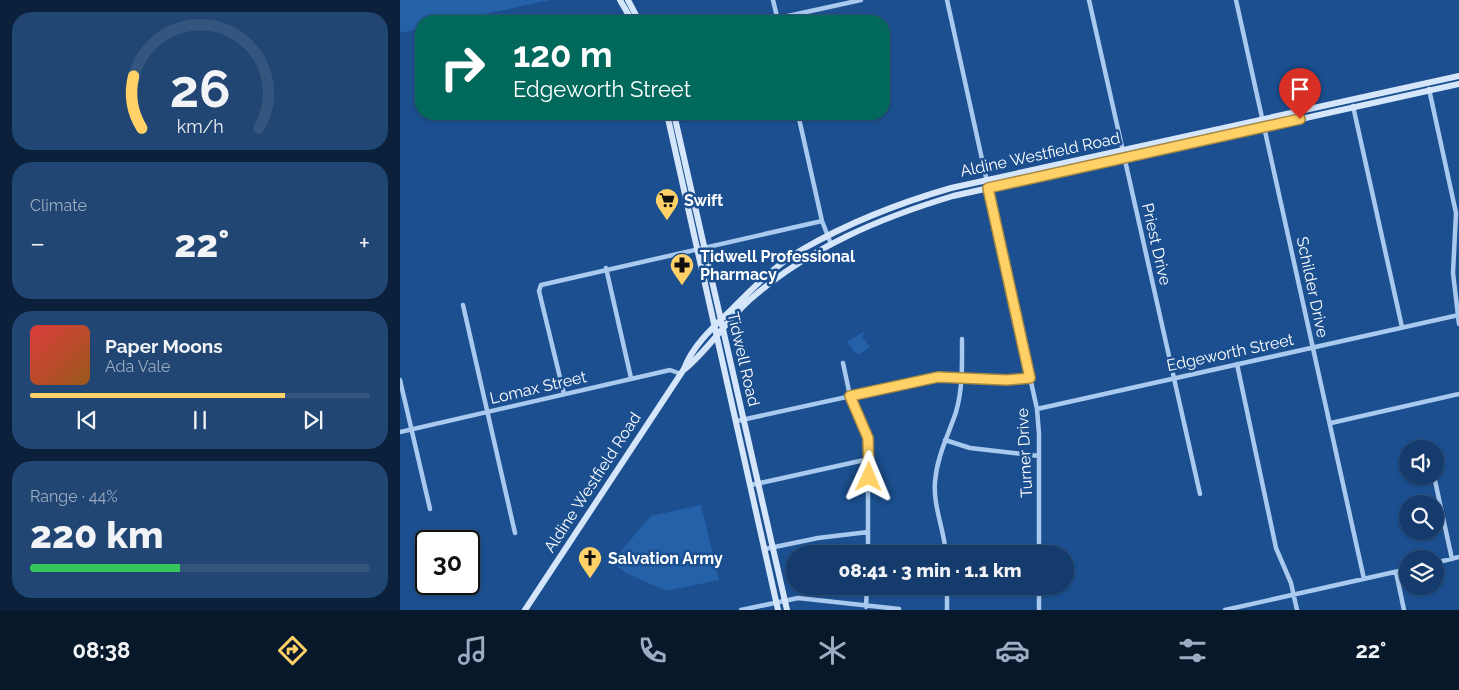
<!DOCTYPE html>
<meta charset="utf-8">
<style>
body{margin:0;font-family:Raleway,sans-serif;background:#214673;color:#f1f3f6;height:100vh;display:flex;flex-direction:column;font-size:19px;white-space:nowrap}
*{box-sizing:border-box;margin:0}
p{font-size:16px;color:#9dadc1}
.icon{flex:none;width:28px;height:28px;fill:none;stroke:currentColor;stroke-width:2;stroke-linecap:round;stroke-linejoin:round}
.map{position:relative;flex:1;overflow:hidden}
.side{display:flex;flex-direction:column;gap:12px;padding:12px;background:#0b203b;width:400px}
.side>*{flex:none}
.guide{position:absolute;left:15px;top:15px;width:475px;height:105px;border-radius:20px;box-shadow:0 1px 4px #0004,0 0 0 1px #33557e;background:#00695c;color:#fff;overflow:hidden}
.fabs{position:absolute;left:999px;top:440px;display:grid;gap:10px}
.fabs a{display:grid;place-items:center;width:45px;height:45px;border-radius:50%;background:#143b6b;box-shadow:0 1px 4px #0004,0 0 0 1px #33557e;font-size:25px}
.speed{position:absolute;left:15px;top:530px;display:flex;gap:10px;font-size:25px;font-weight:700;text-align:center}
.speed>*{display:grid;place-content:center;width:65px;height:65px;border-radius:50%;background:#143b6b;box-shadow:0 1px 4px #0004,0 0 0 1px #33557e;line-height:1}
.speed .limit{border:2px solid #111;border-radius:8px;background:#fff;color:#111}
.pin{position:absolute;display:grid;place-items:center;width:42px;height:42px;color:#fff;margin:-51px -21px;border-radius:50% 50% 50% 0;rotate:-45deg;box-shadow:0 0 5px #0007}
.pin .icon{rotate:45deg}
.me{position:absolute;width:55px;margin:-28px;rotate:1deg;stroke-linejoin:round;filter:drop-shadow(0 0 4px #0008)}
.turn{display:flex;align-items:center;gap:18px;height:105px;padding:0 15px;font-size:22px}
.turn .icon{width:65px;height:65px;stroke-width:2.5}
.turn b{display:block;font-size:35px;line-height:42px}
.big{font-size:38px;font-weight:800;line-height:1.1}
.side .card{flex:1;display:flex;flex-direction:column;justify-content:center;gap:8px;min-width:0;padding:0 18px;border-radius:20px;background:#214673}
.side .dial{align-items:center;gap:0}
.dial svg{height:130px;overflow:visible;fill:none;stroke:#33557e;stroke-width:7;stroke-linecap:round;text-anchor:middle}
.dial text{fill:#f1f3f6;stroke:none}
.song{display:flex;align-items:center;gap:15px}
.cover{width:60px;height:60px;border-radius:8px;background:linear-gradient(135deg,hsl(0 70% 55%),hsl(30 70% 35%))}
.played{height:5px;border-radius:2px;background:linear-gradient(90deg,#ffd166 75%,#33557e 75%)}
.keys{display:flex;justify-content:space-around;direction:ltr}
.heat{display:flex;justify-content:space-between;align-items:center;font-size:28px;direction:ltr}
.charge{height:8px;border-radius:4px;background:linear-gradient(90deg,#34c759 44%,#33557e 0)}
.trip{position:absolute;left:386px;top:545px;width:288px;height:50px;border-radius:25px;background:#143b6b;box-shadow:0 1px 4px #0004,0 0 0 1px #33557e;font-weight:800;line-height:50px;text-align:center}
.menu{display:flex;height:80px;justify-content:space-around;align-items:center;background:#08182b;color:#9dadc1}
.menu .icon{width:35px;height:35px}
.menu .on{color:#ffd166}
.menu b{font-size:22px;color:#f1f3f6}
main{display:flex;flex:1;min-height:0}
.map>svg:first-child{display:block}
.green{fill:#2461a8}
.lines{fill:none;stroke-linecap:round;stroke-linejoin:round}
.minor{stroke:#a9c9ee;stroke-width:4.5}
.secondary{stroke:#d6e6fa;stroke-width:6}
.route-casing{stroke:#a68842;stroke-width:12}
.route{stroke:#ffd166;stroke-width:9}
.labels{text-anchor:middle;stroke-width:5;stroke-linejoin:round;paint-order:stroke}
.street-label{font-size:16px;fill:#fff;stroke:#1b4f8f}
.poi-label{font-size:16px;font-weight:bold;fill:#fff;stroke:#1b4f8f;text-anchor:start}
</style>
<main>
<section class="side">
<div class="card dial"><svg viewBox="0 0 100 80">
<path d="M14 69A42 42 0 1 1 86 69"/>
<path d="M14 69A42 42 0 0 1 9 37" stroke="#ffd166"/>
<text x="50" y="56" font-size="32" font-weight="700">26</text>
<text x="50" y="72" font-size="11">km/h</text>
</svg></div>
<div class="card"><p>Climate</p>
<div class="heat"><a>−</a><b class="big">22°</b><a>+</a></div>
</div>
<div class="card">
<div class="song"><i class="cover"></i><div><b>Paper Moons</b><p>Ada Vale</p></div></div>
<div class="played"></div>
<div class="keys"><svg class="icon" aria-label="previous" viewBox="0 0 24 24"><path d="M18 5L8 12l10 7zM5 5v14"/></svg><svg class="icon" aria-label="pause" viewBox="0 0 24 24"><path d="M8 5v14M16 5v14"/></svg><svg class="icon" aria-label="next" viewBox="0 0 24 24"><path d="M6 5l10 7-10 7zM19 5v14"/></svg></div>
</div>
<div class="card"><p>Range · 44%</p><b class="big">220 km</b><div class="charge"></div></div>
</section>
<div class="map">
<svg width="1059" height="610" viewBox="0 0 1059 610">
<rect width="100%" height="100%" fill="#1b4f8f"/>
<path class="green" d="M 0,0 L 150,0 L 53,21 L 21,21 L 21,28 L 0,33 Z
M 463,332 L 465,334 L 462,336 L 470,347 L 460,354 L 455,353 L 447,342 Z
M 301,505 L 319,580 L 266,591 L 226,573 L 218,567 L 217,560 L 221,551 L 251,516 Z"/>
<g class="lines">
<path class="minor" d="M 373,0 L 378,21
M 547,0 L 637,409 L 639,434 L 639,554
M 689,0 L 800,494
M 836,0 L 964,579
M 365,21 L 461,0
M 1029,89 L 1056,213 L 1053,273 L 1059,324
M 953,106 L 1002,327
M 398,114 L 422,221 L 431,244
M 206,268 L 231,378
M 63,305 L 115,533
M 443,363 L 449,391 L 468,438 L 468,554
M 837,364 L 876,548 L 891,583 L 897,610
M 0,380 L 30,509
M 164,394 L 139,291 L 141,285 L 422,221
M 637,409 L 1059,315
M 337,421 L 538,377 L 607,380 L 629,378
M 931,423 L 1059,394
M 0,432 L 270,370 L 281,374
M 545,440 L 570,448 L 639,456
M 1034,476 L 1052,559
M 351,485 L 469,459
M 365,549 L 418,538 L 468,532
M 546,554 C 544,529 533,506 535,482 C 537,456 548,436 556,412 C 563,388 562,363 562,339
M 1035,563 L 1059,557
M 996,572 L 1004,610
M 639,586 L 639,610
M 466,607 L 467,586
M 341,610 L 398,598 L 499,609
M 547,610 L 547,586
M 825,610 L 1008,569"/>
<path class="secondary" d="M 220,0 L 232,21
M 228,0 L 239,21
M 267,114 L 378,610
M 274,114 L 387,610
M 285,369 C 310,348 328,318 353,297 C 411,247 480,218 553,196 L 1059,84
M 125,610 L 284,369 C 292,347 311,329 328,313 C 351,290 375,265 403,249 C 450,222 499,203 551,188 L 1059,76"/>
</g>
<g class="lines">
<g class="route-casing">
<path id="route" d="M 469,477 L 468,438 L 450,396 L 538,377 L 607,380 L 630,378 L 588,188 L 900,119"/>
</g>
<use href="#route" class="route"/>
</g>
<defs>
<g id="supermarket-pin" transform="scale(1.25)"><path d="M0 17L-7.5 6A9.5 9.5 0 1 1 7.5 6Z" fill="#ffd166" stroke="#1b4f8f"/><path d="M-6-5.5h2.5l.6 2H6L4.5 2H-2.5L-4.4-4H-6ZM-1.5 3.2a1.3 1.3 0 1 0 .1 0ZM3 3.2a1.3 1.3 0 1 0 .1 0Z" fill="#111"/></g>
<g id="pharmacy-pin" transform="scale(1.25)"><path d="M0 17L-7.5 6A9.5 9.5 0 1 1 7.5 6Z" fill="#ffd166" stroke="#1b4f8f"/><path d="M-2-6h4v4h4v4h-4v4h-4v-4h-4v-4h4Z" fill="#111"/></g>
<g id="church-pin" transform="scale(1.25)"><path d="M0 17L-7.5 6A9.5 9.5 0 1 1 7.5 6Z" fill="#ffd166" stroke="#1b4f8f"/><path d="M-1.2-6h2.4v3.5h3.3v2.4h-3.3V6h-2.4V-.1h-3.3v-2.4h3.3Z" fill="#111"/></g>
</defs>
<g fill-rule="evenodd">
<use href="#supermarket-pin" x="267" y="200"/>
<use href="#pharmacy-pin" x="282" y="265"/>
<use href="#church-pin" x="190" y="558"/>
</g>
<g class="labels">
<g class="street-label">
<text transform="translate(640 154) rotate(-12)" y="6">Aldine Westfield Road</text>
<text transform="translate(757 244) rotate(77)" y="6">Priest Drive</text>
<text transform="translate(913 287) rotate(78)" y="6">Schilder Drive</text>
<text transform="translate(830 352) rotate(-12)" y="6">Edgeworth Street</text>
<text transform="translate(344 359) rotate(77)" y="6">Tidwell Road</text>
<text transform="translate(138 387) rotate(-13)" y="6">Lomax Street</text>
<text transform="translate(624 453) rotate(-93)" y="6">Turner Drive</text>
<text transform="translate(192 482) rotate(-57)" y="6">Aldine Westfield Road</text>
</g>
<g class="poi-label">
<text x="284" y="206">Swift</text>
<text x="300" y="262">Tidwell Professional<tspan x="300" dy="18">Pharmacy</tspan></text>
<text x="208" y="564">Salvation Army</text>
</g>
</g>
</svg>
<div class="fabs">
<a><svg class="icon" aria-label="sound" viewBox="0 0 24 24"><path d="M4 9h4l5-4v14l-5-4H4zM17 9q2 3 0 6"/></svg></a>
<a><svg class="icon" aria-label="search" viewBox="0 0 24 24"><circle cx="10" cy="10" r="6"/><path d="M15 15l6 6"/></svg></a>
<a><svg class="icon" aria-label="layers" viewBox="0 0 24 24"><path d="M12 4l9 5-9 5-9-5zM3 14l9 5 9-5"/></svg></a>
</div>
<div class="speed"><div class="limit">30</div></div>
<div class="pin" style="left:900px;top:119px;background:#d93025"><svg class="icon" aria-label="arrive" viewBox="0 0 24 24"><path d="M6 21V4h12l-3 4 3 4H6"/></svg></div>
<svg class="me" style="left:469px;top:477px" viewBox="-20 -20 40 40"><path d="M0-17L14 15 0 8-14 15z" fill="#ffd166" stroke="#fff" stroke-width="4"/></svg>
<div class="trip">08:41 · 3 min · 1.1 km</div>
<div class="guide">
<div class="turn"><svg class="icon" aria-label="right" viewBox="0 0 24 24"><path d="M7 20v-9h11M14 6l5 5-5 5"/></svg><div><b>120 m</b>Edgeworth Street</div></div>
</div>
</div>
</main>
<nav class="menu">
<b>08:38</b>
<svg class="icon on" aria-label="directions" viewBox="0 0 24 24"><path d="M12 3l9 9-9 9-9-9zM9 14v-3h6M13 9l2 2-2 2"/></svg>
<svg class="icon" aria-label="music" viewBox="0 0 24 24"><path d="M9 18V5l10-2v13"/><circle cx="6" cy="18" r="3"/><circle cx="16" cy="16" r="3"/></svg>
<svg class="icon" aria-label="phone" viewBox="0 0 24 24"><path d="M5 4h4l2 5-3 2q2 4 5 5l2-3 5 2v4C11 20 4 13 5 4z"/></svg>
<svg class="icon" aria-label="climate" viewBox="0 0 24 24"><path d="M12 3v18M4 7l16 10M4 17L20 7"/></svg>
<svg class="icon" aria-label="car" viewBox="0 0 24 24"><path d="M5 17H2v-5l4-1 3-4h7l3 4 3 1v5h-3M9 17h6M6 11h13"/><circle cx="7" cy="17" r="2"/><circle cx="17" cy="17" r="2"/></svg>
<svg class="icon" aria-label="filters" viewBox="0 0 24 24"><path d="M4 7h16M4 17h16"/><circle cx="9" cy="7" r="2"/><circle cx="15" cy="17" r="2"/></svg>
<b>22°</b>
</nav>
